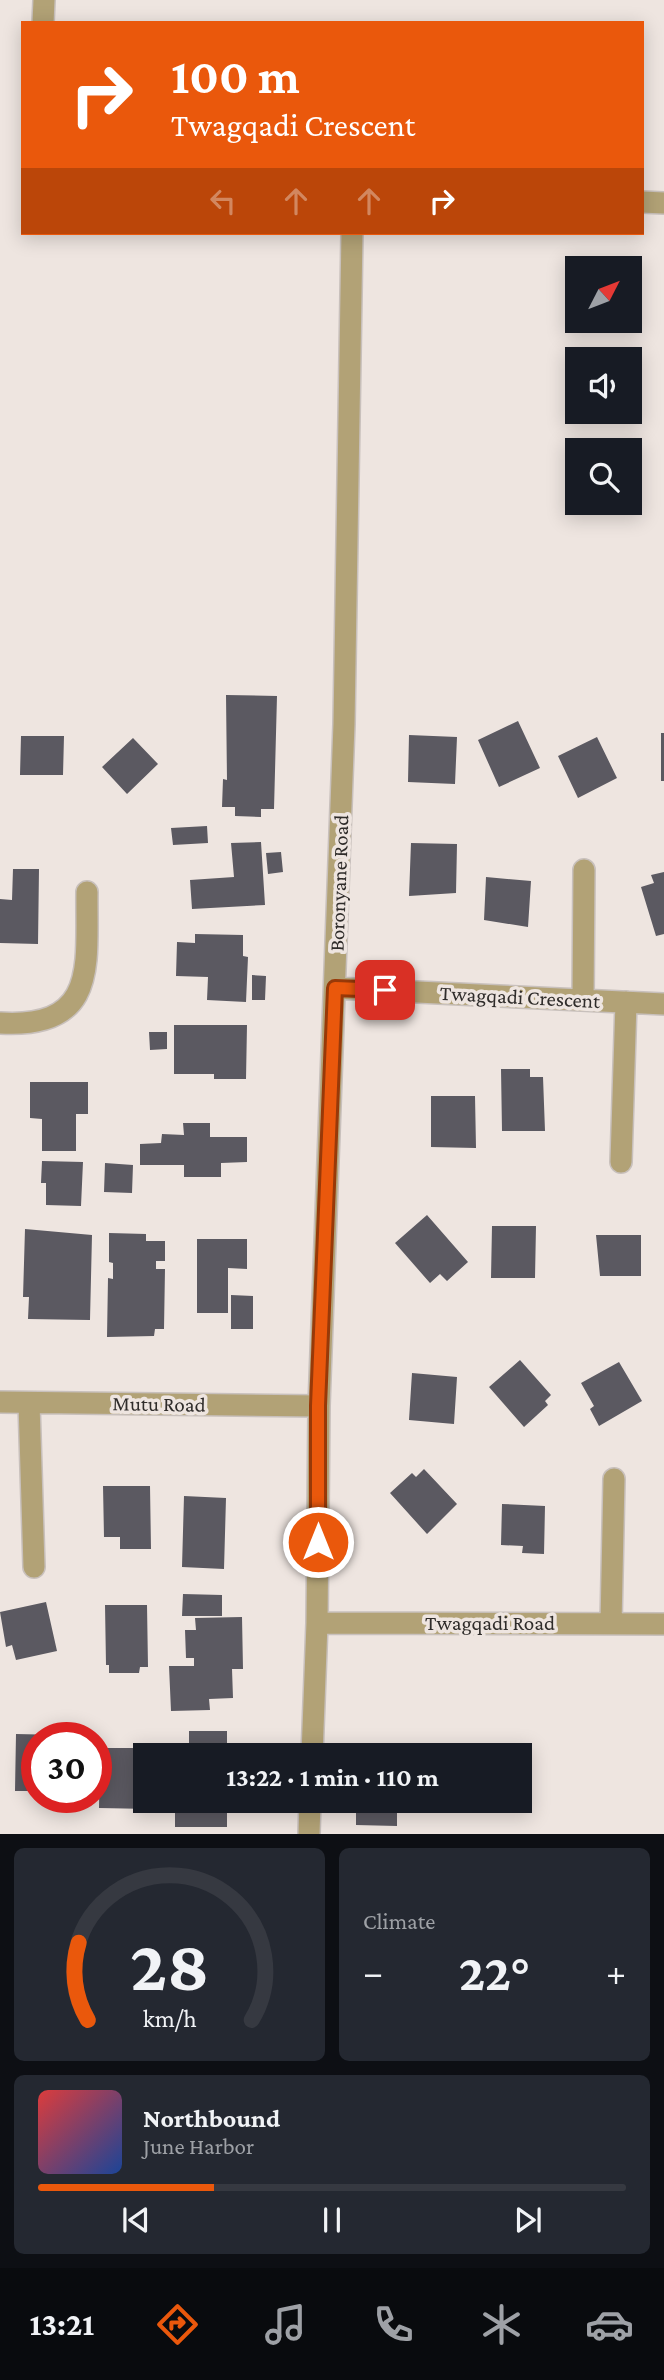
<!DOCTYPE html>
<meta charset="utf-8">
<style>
body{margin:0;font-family:"Crimson Pro",serif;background:#242831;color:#f1f3f6;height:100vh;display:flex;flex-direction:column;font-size:26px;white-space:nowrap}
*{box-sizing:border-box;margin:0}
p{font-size:23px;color:#9ea1a6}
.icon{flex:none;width:38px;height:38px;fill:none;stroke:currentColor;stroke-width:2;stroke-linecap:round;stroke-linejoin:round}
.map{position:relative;height:1834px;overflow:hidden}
.drawer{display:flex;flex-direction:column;gap:14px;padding:14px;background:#0d0f14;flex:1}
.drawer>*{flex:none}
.hud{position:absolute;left:21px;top:21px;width:623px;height:214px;border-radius:0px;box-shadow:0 4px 18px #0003;background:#ea580c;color:#fff;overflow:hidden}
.needle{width:46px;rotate:48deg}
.controls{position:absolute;left:565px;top:256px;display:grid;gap:14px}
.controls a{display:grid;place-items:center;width:77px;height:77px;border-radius:0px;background:#171b24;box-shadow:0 4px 18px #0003;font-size:35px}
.speed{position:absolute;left:21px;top:1722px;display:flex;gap:14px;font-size:35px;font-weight:700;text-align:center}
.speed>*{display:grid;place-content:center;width:91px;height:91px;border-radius:50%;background:#171b24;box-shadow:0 4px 18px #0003;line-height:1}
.speed .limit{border:10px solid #d22;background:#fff;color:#111}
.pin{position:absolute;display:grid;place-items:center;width:60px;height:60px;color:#fff;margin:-30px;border-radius:14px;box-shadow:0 4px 10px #0006}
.me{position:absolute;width:77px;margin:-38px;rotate:0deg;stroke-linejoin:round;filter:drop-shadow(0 0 5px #0008)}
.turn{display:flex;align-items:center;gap:24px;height:147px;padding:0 35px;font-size:32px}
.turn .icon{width:91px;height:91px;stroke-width:2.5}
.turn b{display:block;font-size:49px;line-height:60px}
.lanes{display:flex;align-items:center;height:66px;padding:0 35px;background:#0003;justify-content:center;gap:35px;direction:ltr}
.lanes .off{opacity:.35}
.big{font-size:52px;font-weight:700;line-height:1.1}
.drawer .widget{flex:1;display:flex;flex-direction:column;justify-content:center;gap:10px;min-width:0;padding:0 24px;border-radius:10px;background:#242831}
.drawer .dial{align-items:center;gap:0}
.dial svg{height:182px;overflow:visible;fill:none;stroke:#363941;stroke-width:7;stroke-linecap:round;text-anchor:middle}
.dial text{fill:#f1f3f6;stroke:none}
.song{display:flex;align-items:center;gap:21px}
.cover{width:84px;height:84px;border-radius:10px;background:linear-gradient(135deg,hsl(0 70% 55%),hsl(220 70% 35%))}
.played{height:7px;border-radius:4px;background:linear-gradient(90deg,#ea580c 30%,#363941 30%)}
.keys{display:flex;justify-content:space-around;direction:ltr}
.heat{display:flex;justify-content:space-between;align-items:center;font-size:38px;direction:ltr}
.drawer .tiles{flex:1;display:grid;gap:14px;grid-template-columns:1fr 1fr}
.widget:last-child{grid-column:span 2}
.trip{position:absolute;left:133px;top:1743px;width:399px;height:70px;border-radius:0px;background:#171b24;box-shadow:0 4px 18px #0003;font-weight:700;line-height:70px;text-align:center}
.dock{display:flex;height:112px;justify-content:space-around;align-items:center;background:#090b0e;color:#9ea1a6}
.dock .icon{width:49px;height:49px}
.dock .on{color:#ea580c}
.dock b{font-size:32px;color:#f1f3f6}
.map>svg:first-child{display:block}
.building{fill:#5b5961}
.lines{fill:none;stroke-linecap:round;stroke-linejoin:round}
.street-casing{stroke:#c8c0bc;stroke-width:24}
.street{stroke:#b2a276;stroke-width:21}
.route-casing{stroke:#983908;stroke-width:18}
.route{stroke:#ea580c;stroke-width:12}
.labels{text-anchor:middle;stroke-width:7;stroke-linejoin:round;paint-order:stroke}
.street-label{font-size:21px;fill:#2f2c2a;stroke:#eee5e0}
</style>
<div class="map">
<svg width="664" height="1834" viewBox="0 0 664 1834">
<rect width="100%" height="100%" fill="#eee5e0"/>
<path class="building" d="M 226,695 L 277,696 L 274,809 L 261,809 L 261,817 L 235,816 L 235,807 L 222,807 L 223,779 L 227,780 Z
M 518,721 L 540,768 L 499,787 L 478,740 Z
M 661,733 L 664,733 L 664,781 L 661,781 Z
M 409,735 L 457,737 L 455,784 L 408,782 Z
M 21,736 L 64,736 L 63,775 L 20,775 Z
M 597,737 L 617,778 L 578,798 L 558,756 Z
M 133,738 L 158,764 L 127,794 L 102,767 Z
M 207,826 L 208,843 L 173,845 L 171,828 Z
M 261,842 L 265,905 L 192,909 L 190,880 L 234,877 L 231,843 Z
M 411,843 L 457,844 L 456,893 L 409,896 Z
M 281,852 L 283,872 L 268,874 L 266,853 Z
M 13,869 L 39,869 L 38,944 L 0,943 L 0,899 L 12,900 Z
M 664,872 L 664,934 L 656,936 L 641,887 L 654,883 L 651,875 Z
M 486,877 L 531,881 L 528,927 L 484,920 Z
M 195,934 L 243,935 L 243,956 L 248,957 L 246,1002 L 207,1000 L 208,977 L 176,976 L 177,942 L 195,943 Z
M 252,975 L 266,976 L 265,1000 L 252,1000 Z
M 174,1025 L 247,1025 L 246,1079 L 214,1079 L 214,1074 L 174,1074 Z
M 149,1032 L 167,1032 L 167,1049 L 150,1050 Z
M 501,1069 L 530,1069 L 530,1077 L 543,1077 L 545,1131 L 502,1131 Z
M 30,1082 L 88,1082 L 88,1114 L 76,1114 L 76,1151 L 42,1151 L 42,1119 L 30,1118 Z
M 431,1096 L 475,1096 L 476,1148 L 431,1147 Z
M 183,1123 L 210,1123 L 210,1137 L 247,1137 L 247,1162 L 221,1163 L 221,1177 L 184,1177 L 184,1165 L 140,1165 L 140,1144 L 161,1143 L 162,1134 L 184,1135 Z
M 42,1161 L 83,1162 L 81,1206 L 46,1205 L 46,1183 L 41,1183 Z
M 105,1163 L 133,1165 L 132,1193 L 104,1192 Z
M 427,1215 L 468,1262 L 447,1281 L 440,1274 L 430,1283 L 395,1243 Z
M 492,1226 L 536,1226 L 535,1278 L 491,1278 Z
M 25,1229 L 92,1235 L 90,1320 L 28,1319 L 29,1297 L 23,1297 Z
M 109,1233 L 146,1234 L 146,1241 L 165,1241 L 165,1261 L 156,1261 L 156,1269 L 165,1269 L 164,1329 L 155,1329 L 154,1336 L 107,1337 L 108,1278 L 113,1279 L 113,1263 L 109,1262 Z
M 596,1235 L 641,1235 L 641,1276 L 600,1276 Z
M 197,1239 L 247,1239 L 247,1269 L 228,1268 L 228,1313 L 197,1313 Z
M 231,1295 L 253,1296 L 253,1329 L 231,1329 Z
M 520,1360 L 551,1395 L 545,1401 L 548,1405 L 524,1427 L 489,1387 Z
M 619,1362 L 642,1401 L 599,1426 L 590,1409 L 594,1406 L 581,1383 Z
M 412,1373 L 457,1377 L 454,1424 L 409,1420 Z
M 424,1469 L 457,1504 L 427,1534 L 390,1493 L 412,1473 L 416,1477 Z
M 103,1486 L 150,1486 L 151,1549 L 120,1549 L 120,1537 L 104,1537 Z
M 184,1496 L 226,1498 L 224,1569 L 182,1567 Z
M 502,1504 L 545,1506 L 544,1554 L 522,1553 L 523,1546 L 501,1545 Z
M 183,1594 L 222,1595 L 222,1616 L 182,1616 Z
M 46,1602 L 57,1651 L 16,1660 L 12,1645 L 6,1647 L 0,1612 Z
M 105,1605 L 147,1605 L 148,1667 L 140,1667 L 139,1673 L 109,1673 L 109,1665 L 106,1665 Z
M 242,1617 L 243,1669 L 232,1669 L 233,1698 L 209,1699 L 210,1710 L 171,1711 L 169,1666 L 194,1666 L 194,1658 L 186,1658 L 185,1630 L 196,1630 L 195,1618 Z
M 189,1731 L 227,1731 L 227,1755 L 189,1755 Z
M 16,1734 L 61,1735 L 61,1738 L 37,1738 L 37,1791 L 15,1791 Z
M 100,1748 L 150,1748 L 150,1755 L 145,1755 L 145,1801 L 150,1801 L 150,1809 L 99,1808 Z
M 188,1801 L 227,1801 L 227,1827 L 175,1827 L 175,1807 L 188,1806 Z
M 356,1801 L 397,1801 L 397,1826 L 356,1825 Z"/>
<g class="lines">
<g class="street-casing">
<path id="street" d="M 43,23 L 44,0
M 642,202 L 664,203
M 335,988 L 664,1004
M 583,1000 L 584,870
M 0,1023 C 99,1029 86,964 87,892
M 621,1162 L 626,1002
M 0,1402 L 319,1406
M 29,1403 L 34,1567
M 317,1623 L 664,1624
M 611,1624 L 614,1479
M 312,1755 L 317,1623 L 319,1406 L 344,724 L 352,233
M 309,1834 L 310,1801"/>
</g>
<use href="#street" class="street"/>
</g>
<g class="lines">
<g class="route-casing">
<path id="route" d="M 318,1542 L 318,1406 L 335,988 L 385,990"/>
</g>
<use href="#route" class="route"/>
</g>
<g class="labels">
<g class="street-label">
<text transform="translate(339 883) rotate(-88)" y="7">Boronyane Road</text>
<text transform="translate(520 997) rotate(3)" y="7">Twagqadi Crescent</text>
<text transform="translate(159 1404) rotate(1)" y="7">Mutu Road</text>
<text x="490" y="1630">Twagqadi Road</text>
</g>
</g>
</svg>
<div class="controls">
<a><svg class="needle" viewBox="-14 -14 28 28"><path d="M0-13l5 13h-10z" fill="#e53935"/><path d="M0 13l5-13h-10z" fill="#9ea1a6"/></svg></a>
<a><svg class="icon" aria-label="sound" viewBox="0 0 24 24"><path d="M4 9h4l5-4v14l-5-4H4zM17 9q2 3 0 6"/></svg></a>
<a><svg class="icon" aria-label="search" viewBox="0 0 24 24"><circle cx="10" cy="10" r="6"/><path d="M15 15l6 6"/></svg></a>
</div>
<div class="speed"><div class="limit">30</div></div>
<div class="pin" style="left:385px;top:990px;background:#d93025"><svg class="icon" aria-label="arrive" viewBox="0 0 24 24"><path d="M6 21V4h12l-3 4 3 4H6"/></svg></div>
<svg class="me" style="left:318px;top:1542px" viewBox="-20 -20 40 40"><circle r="17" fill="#ea580c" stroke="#fff" stroke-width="3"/><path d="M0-11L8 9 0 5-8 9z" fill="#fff"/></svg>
<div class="trip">13:22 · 1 min · 110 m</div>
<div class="hud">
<div class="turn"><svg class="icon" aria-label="right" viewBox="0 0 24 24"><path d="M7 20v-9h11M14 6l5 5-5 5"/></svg><div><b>100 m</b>Twagqadi Crescent</div></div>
<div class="lanes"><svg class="icon off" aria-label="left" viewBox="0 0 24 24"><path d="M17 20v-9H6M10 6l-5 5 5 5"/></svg><svg class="icon off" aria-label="ahead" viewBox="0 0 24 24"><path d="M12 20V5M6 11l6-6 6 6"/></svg><svg class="icon off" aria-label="ahead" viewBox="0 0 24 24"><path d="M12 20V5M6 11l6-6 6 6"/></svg><svg class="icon" aria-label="right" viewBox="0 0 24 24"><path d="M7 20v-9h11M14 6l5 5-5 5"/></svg></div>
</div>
</div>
<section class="drawer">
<div class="tiles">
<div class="widget dial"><svg viewBox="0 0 100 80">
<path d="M14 69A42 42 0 1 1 86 69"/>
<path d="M14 69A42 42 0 0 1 10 35" stroke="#ea580c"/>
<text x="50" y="56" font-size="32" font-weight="700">28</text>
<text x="50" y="72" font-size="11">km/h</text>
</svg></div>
<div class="widget"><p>Climate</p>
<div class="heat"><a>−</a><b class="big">22°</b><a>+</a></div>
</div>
<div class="widget">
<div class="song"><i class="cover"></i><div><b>Northbound</b><p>June Harbor</p></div></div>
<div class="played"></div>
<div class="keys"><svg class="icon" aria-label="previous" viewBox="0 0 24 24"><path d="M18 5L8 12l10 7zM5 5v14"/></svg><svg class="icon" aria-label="pause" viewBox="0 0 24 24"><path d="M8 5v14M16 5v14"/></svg><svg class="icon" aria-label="next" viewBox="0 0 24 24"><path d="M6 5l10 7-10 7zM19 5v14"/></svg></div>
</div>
</div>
</section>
<nav class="dock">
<b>13:21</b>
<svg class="icon on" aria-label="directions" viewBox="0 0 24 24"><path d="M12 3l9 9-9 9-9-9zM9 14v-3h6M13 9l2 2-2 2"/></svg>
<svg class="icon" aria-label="music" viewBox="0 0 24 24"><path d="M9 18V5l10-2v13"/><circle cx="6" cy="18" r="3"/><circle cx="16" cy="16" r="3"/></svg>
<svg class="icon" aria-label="phone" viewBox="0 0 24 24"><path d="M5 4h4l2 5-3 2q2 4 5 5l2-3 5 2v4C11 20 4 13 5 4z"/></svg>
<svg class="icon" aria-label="climate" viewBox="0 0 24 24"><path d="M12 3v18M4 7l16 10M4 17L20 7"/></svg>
<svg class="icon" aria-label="car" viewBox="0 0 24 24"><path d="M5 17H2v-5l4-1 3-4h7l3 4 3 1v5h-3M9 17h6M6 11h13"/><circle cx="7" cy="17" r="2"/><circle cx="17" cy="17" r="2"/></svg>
</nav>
